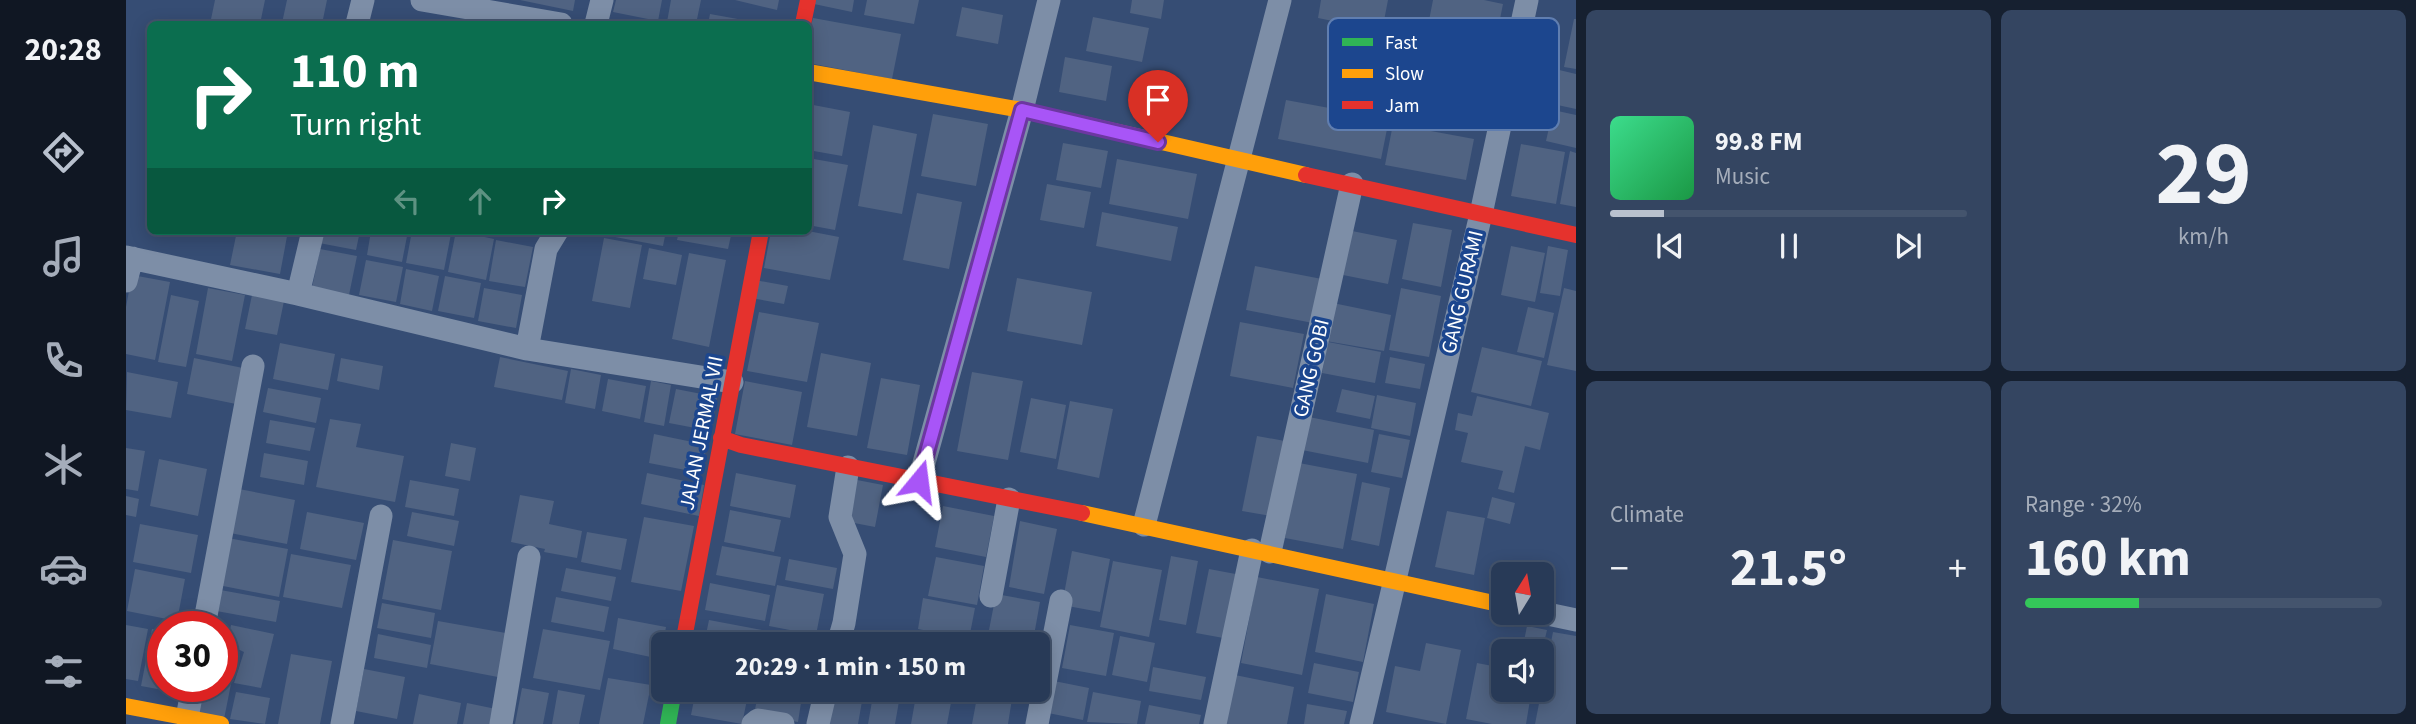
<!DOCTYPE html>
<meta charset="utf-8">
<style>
body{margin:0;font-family:"Source Sans 3",sans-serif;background:#344561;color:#f1f3f6;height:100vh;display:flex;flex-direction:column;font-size:26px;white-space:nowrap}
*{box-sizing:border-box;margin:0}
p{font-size:23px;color:#a5adba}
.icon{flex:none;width:38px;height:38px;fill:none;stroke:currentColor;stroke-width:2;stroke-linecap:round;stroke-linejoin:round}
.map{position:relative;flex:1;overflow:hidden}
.sheet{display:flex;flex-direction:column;gap:10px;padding:10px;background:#162030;width:840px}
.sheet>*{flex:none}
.top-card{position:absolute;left:21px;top:21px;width:665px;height:214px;border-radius:10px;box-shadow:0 4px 18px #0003,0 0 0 2px #44546d;background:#0b6e4f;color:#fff;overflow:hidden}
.needle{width:46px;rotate:11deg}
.tools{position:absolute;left:1365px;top:562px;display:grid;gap:14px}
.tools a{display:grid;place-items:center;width:63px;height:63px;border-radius:10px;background:#283a57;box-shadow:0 4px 18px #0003,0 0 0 2px #44546d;font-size:35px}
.speed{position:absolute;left:21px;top:611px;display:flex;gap:14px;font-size:35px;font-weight:700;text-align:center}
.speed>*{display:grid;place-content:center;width:91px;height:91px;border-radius:50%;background:#283a57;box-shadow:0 4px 18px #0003,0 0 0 2px #44546d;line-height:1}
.speed .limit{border:10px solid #d22;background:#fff;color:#111}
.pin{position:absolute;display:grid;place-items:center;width:60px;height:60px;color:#fff;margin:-72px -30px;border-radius:50% 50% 50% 0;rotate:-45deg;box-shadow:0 0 7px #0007}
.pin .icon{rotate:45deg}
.me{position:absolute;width:77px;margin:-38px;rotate:16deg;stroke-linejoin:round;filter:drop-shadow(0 0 5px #0008)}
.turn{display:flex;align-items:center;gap:24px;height:147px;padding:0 28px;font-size:32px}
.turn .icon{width:91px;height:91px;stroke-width:2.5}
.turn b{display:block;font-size:49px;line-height:60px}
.lanes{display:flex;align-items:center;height:66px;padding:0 28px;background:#0003;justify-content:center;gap:35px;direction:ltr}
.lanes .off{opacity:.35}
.big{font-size:52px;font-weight:700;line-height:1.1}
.sheet .tile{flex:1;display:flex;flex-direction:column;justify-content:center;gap:10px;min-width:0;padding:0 24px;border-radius:10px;background:#344561}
.sheet .dial{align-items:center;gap:0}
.dial b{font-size:91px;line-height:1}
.song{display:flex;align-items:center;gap:21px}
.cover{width:84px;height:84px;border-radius:10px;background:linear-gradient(135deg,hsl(150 70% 55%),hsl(140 70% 35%))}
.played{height:7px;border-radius:4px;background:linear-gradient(90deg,#b9c1ce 15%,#44546d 15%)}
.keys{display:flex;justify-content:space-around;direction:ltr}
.heat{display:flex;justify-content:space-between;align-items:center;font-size:38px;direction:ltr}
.charge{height:10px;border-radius:5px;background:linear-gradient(90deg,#34c759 32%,#44546d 0)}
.sheet .tiles{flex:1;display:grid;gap:10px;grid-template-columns:repeat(2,1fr)}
.trip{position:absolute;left:525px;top:632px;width:399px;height:70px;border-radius:10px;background:#283a57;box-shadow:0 4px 18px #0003,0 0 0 2px #44546d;font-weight:700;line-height:70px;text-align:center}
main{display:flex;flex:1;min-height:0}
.tabs{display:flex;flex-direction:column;width:126px;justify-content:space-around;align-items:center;background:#101723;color:#a5adba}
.tabs .icon{width:49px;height:49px}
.tabs .selected{color:#b9c1ce}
.tabs b{font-size:32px;color:#f1f3f6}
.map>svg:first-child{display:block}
.building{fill:#506382}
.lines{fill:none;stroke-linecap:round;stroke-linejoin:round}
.street{stroke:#7d8ea7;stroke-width:23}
.fast{stroke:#30b455;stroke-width:16}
.slow{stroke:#ff9f0a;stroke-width:16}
.jam{stroke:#e5322d;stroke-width:16}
.route-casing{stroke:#6d37a1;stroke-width:18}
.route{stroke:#a855f7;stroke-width:12}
.labels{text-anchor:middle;stroke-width:7;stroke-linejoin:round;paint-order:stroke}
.street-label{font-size:21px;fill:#fff;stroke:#1c468e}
.key{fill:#1c468e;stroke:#607eb0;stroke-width:2}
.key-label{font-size:19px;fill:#fff}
</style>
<main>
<nav class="tabs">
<b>20:28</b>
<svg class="icon selected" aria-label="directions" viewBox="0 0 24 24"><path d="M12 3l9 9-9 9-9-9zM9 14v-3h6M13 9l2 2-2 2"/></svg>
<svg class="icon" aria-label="music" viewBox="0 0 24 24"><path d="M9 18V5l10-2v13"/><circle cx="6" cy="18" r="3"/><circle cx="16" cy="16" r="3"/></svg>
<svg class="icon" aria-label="phone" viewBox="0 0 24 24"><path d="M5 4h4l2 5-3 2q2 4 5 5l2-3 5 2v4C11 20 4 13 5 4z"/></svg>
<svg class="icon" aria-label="climate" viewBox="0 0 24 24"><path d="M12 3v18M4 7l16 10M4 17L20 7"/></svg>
<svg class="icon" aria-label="car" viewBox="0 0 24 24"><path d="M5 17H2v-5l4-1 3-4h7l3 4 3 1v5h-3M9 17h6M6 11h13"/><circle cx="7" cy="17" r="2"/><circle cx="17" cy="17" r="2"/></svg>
<svg class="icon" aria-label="filters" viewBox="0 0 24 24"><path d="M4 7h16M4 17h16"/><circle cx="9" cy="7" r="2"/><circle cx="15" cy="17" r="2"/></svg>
</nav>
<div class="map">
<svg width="1450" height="724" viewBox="0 0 1450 724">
<rect width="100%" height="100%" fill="#364d74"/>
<path class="building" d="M 89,0 L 139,0 L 134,24 L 84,24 Z
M 161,0 L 201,0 L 196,24 L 156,23 Z
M 394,0 L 449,0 L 447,11 Z
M 490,0 L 536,0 L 532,21 L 487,12 Z
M 545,0 L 575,0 L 570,24 L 541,22 Z
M 609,0 L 653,0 L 651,10 Z
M 688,0 L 728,0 L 726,12 L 688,4 Z
M 741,0 L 793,0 L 788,24 L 738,15 Z
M 1006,0 L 1038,0 L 1035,19 L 1004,13 Z
M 1195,0 L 1262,0 L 1256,31 L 1192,18 Z
M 1307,0 L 1358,0 L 1377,4 L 1367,54 L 1299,41 Z
M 836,7 L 877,15 L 872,44 L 830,36 Z
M 584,14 L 634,23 L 633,24 L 582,24 Z
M 967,17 L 1023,28 L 1016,62 L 960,51 Z
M 687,18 L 775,34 L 766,79 L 682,63 L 682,38 Z
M 1448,19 L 1450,19 L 1450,69 L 1438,67 Z
M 1411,43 L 1433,46 L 1431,65 L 1408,61 Z
M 939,57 L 986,66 L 980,101 L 933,92 Z
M 1429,69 L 1450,74 L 1450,109 L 1422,103 Z
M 1160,100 L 1263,119 L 1255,159 L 1152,139 Z
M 682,104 L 724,112 L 716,156 L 682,150 Z
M 1427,110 L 1450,115 L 1450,148 L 1420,141 Z
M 807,114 L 862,124 L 850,186 L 795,176 Z
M 1267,124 L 1348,139 L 1340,180 L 1259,165 Z
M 747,125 L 791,134 L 776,214 L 732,206 Z
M 937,143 L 982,151 L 975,188 L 930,180 Z
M 1395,144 L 1439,152 L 1430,204 L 1385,196 Z
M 1444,151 L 1450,153 L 1450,207 L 1434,204 Z
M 682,158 L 722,165 L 709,230 L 682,225 Z
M 991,159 L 1071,174 L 1062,219 L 983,204 Z
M 921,184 L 965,192 L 958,228 L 914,220 Z
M 791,193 L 836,202 L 823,269 L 777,260 Z
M 976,212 L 1052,227 L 1045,261 L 970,246 Z
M 1287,223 L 1326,230 L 1315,287 L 1276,279 Z
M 111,231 L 162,231 L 154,274 L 104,265 Z
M 195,231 L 234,231 L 230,250 L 193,243 Z
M 245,231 L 282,231 L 276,262 L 241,255 Z
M 286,231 L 309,231 L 325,234 L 318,270 L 280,263 Z
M 330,231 L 368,239 L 360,280 L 322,272 Z
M 474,231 L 540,231 L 537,246 L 473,234 Z
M 553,231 L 606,231 L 602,249 L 551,240 Z
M 645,231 L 682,231 L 713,237 L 704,280 L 638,268 Z
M 1226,231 L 1271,240 L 1262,284 L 1217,275 Z
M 478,238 L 516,245 L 504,308 L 466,301 Z
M 370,240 L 407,247 L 399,287 L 363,281 Z
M 1385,246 L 1419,253 L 1409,302 L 1375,295 Z
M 1422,246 L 1442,250 L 1434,296 L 1414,293 Z
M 523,248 L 556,255 L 550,285 L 517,279 Z
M 194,249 L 231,256 L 223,295 L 186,288 Z
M 563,253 L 600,260 L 583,347 L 546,339 Z
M 240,260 L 277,267 L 270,302 L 233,295 Z
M 1129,266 L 1196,279 L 1187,323 L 1120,310 Z
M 280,269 L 313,276 L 306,311 L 274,304 Z
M 6,275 L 44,282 L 29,360 L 0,354 L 0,307 Z
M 319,276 L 355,283 L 348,318 L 312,311 Z
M 891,278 L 966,292 L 956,345 L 881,331 Z
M 629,280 L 662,286 L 658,304 L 625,298 Z
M 82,288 L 119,295 L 106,361 L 70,354 Z
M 358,288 L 396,295 L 390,328 L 352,321 Z
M 1275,288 L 1315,296 L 1303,357 L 1263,350 Z
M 1438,288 L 1450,291 L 1450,371 L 1421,365 Z
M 45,295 L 73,301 L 60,367 L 32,362 Z
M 126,295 L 158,301 L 151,335 L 119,329 Z
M 1207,303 L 1265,315 L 1258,351 L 1200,341 Z
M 1402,307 L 1428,313 L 1418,358 L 1391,352 Z
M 633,312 L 693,323 L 681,382 L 621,371 Z
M 1114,322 L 1178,334 L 1167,388 L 1104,376 Z
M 1202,342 L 1255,352 L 1249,383 L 1196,373 Z
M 154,343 L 209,354 L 202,390 L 147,379 Z
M 1356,347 L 1416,361 L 1405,406 L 1345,392 Z
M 695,353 L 745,363 L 731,436 L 681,427 Z
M 374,357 L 442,371 L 436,400 L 368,387 Z
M 1264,357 L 1299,364 L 1294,389 L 1259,383 Z
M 68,358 L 117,368 L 110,404 L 61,394 Z
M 215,358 L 257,366 L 253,390 L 211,381 Z
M 445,369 L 475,375 L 469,409 L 439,403 Z
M 1,372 L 52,382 L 45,418 L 0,410 Z
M 846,372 L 897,381 L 882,460 L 831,451 Z
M 755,378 L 794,385 L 781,455 L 741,448 Z
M 482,379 L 520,386 L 514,419 L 476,411 Z
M 525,381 L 545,385 L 538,426 L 518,422 Z
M 619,381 L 676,392 L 666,445 L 609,434 Z
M 142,388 L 195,398 L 190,423 L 137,412 Z
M 550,389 L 591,397 L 585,431 L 543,423 Z
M 1216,389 L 1249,396 L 1244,419 L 1210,412 Z
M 1251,395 L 1290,403 L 1284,436 L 1245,428 Z
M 1351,396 L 1423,413 L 1414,450 L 1399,446 L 1388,493 L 1372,489 L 1377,471 L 1335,462 L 1342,433 L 1329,430 L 1332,413 L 1346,416 Z
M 905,398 L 940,405 L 930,459 L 894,452 Z
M 944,401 L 987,409 L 973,478 L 931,469 Z
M 1183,417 L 1248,430 L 1242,463 L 1176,450 Z
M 204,419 L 235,424 L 230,447 L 278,456 L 269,502 L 190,487 Z
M 144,420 L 189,428 L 184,451 L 140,443 Z
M 528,434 L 581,445 L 575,473 L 523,463 Z
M 1253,434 L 1284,440 L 1276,478 L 1245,472 Z
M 1131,436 L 1159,441 L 1145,516 L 1116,511 Z
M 325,443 L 350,448 L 344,481 L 319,476 Z
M 0,448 L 19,451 L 12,491 L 0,489 Z
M 138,453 L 182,461 L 178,485 L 134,477 Z
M 33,459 L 81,469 L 72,516 L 24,506 Z
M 1173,463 L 1231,474 L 1217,549 L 1159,538 Z
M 521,473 L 578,485 L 573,516 L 515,504 Z
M 610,473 L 670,485 L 664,518 L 604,506 Z
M 284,480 L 333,489 L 328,516 L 279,507 Z
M 731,480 L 757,485 L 749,527 L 723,522 Z
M 1236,482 L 1264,488 L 1253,546 L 1225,540 Z
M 113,489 L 169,500 L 161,544 L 104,533 Z
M 394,495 L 428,501 L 423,524 L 456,531 L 451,558 L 418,552 L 419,549 L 385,542 Z
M 0,496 L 13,499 L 10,517 L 0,515 Z
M 1366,497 L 1389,503 L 1384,524 L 1361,518 Z
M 817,506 L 868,516 L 860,557 L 809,547 Z
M 604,510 L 655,520 L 648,552 L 598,542 Z
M 1321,511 L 1359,518 L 1348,575 L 1309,567 Z
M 181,512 L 238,523 L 230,560 L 174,549 Z
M 286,512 L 333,521 L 328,546 L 281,536 Z
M 518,517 L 568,526 L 555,591 L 505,582 Z
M 894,521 L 931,529 L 918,594 L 883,587 Z
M 14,524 L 72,535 L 65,573 L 7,562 Z
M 461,532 L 501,539 L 495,570 L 455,562 Z
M 102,538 L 162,549 L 153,597 L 92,585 Z
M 267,540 L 326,551 L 315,610 L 256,599 Z
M 596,546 L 655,557 L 649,586 L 590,575 Z
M 946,551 L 984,559 L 974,612 L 936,605 Z
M 165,554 L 225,565 L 216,608 L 157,597 Z
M 1045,556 L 1072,561 L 1060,625 L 1033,620 Z
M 810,557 L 858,566 L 851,605 L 802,596 Z
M 663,559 L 711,568 L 707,589 L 659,580 Z
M 987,561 L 1036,570 L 1023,637 L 974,627 Z
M 440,568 L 490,577 L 485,601 L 435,591 Z
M 9,569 L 59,579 L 51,621 L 1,611 Z
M 1083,569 L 1115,575 L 1103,639 L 1070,633 Z
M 1131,577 L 1193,589 L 1176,675 L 1115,663 Z
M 584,583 L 644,595 L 639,621 L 579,610 Z
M 651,585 L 698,594 L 690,635 L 643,626 Z
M 89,589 L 154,601 L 150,622 L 85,610 Z
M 870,594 L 914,602 L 907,641 L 863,630 Z
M 1200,594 L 1248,604 L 1237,662 L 1189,652 Z
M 430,597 L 483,607 L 478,632 L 425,622 Z
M 797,598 L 849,608 L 843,639 L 792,629 Z
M 256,603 L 309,613 L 305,638 L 251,628 Z
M 492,618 L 540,627 L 534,659 L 487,649 Z
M 583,620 L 636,630 L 633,644 L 578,644 Z
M 312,621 L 385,634 L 377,678 L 304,664 Z
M 0,625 L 22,629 L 12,681 L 0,679 Z
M 105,625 L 148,634 L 135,688 L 108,683 L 118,652 L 101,644 Z
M 944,625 L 988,633 L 980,676 L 936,668 Z
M 1401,626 L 1421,630 L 1416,651 L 1396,651 Z
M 26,629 L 37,631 L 37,686 L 49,686 L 48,692 L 15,686 Z
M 417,629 L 484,641 L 474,690 L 407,678 Z
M 1427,632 L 1450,636 L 1450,724 L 1409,724 Z
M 252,634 L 305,645 L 301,668 L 248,658 Z
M 644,634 L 692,643 L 692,644 L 642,644 Z
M 994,636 L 1029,643 L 1021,682 L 986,675 Z
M 787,638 L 812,643 L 812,644 L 786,644 Z
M 1300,643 L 1335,650 L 1320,724 L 1260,712 L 1269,666 L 1294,671 Z
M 96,647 L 113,651 L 107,682 L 96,680 Z
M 165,654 L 206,661 L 194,724 L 152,724 Z
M 1188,663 L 1233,672 L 1227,702 L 1182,693 Z
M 1351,663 L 1377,668 L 1377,690 L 1392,690 L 1390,697 L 1404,700 L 1400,724 L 1366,724 L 1340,719 Z
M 1027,667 L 1080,677 L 1075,700 L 1023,691 Z
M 238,669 L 279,677 L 271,719 L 230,711 Z
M 1109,675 L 1168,687 L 1161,724 L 1099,724 Z
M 482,678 L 525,685 L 517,724 L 473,724 Z
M 923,680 L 963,688 L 957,720 L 917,712 Z
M 96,682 L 105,684 L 98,719 L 66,713 L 71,686 L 96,686 Z
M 396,688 L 423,693 L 417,724 L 389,724 Z
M 432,690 L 459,695 L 453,724 L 426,724 Z
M 570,690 L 593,690 L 622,695 L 616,724 L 565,715 Z
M 633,690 L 677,690 L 672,722 L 628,714 Z
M 702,690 L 738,690 L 732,724 L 696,724 Z
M 748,690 L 775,690 L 769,724 L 742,724 Z
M 791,690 L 827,692 L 821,724 L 785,724 Z
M 110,692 L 144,698 L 139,724 L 104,719 Z
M 852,692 L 886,699 L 882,724 L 846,724 Z
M 967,692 L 1015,701 L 1011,724 L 961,722 Z
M 293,694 L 335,703 L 331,724 L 287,724 Z
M 341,703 L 370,709 L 367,724 L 337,724 Z
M 1181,704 L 1221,711 L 1218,724 L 1178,724 Z
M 1023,705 L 1075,715 L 1073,724 L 1019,724 Z"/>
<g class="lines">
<path class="street" d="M 296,0 L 435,24
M 231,24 L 237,0
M 470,24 L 476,0
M 0,257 L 172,294 L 401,349 L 606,382
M 0,281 L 6,258
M 172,294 L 187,231
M 401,349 L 420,249 L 431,231
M 793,481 L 896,110 L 923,0
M 1018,525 L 1154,0
M 1144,552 L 1226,184
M 865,596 L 883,499
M 1412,612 L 1450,620
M 78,626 L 127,366
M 712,644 L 718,623 L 729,554 L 714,517 L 722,467
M 61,718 L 67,686
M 216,724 L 255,516
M 375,724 L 403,557
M 627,724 L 632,720 L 657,724
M 692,724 L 700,690
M 911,724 L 935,601
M 1089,724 L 1126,550
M 1235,724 L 1355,214 L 1401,0"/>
<path class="fast" d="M 542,724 L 548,690"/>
<path class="slow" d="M 682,72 L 896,110 L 1180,175
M 956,513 L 1377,605
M 0,706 L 95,724"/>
<path class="jam" d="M 677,24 L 682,0
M 1180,175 L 1450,235
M 595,438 L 615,445 L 956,513
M 557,644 L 635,231"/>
</g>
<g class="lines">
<g class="route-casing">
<path id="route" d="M 793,481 L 896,110 L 1032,142"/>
</g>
<use href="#route" class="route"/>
</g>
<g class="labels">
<g class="street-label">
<text transform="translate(1336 292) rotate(-77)" y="7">GANG GURAMI</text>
<text transform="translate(1185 368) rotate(-77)" y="7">GANG GOBI</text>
<text transform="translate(575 433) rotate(-79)" y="7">JALAN JERMAL VII</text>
</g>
</g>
<rect x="1202" y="18" width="231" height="112" rx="10" class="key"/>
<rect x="1216" y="38" width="31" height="8" fill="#30b455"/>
<rect x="1216" y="69" width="31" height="9" fill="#ff9f0a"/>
<rect x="1216" y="101" width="31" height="8" fill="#e5322d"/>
<g class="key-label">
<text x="1259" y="49">Fast</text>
<text x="1259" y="80">Slow</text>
<text x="1259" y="112">Jam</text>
</g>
</svg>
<div class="tools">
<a><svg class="needle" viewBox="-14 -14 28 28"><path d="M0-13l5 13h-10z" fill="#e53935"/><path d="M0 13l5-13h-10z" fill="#a5adba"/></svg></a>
<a><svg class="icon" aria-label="sound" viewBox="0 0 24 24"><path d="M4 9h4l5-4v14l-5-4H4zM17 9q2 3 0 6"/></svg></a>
</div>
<div class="speed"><div class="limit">30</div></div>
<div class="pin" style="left:1032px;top:142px;background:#d93025"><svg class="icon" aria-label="arrive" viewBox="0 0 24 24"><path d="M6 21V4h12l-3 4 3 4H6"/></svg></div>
<svg class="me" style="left:793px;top:481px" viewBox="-20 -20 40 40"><path d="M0-17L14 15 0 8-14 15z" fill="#a855f7" stroke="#fff" stroke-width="4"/></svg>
<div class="trip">20:29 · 1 min · 150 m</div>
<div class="top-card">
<div class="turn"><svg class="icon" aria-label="right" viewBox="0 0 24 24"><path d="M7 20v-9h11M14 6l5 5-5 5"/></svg><div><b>110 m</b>Turn right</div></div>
<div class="lanes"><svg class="icon off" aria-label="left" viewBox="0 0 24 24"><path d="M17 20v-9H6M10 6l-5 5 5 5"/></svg><svg class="icon off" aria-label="ahead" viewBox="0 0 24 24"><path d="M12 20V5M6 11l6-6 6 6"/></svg><svg class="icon" aria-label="right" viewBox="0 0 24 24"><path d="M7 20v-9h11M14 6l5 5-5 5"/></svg></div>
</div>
</div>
<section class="sheet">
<div class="tiles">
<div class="tile">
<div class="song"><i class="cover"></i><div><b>99.8 FM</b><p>Music</p></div></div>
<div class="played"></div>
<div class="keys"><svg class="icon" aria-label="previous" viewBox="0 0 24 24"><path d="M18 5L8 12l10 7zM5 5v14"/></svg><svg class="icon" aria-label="pause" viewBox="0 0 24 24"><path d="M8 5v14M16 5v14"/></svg><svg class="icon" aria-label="next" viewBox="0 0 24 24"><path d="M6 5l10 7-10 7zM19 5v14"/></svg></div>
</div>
<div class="tile dial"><b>29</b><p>km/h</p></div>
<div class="tile"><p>Climate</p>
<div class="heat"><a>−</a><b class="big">21.5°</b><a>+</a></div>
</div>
<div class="tile"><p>Range · 32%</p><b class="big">160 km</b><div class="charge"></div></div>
</div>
</section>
</main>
